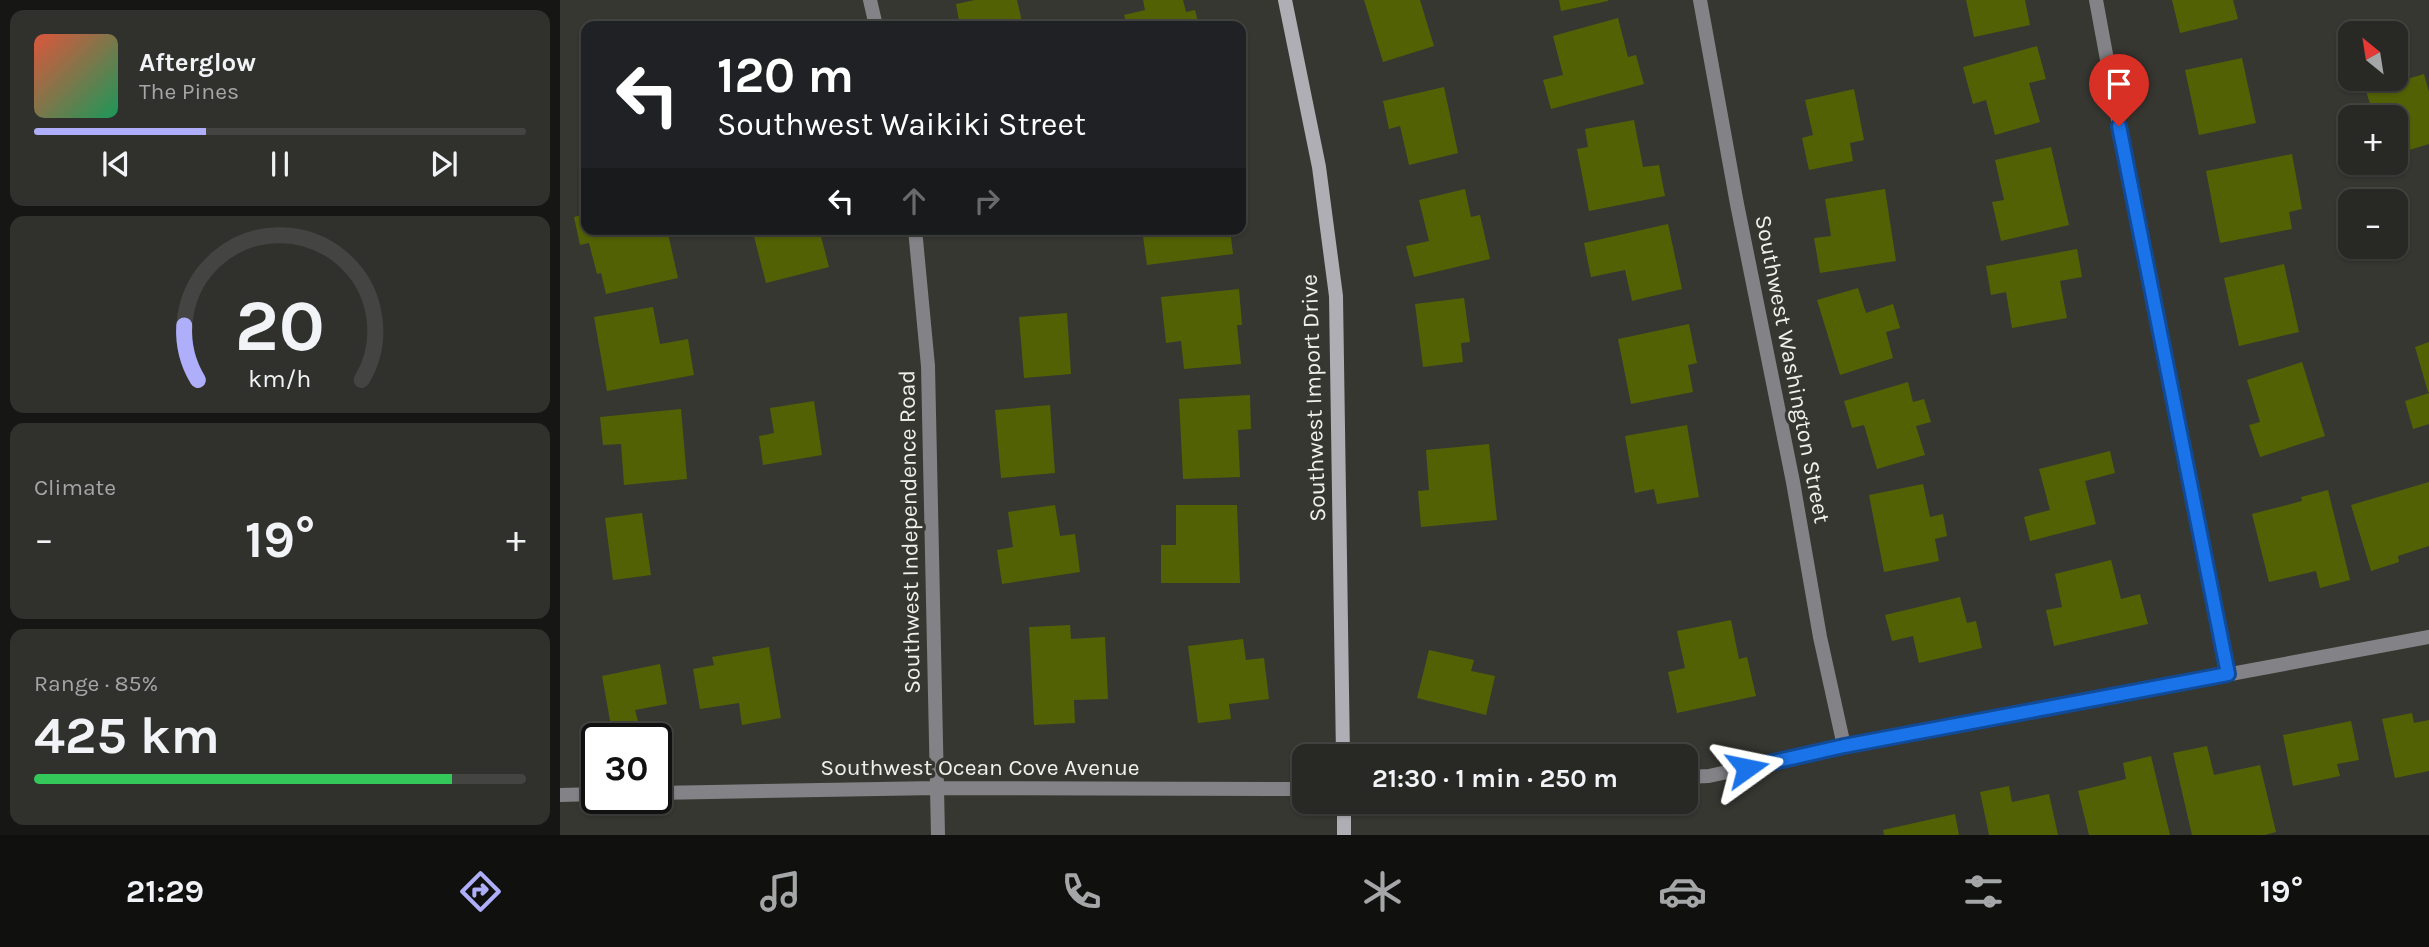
<!DOCTYPE html>
<meta charset="utf-8">
<style>
body{margin:0;font-family:Karla,sans-serif;background:#30312d;color:#f1f3f6;height:100vh;display:flex;flex-direction:column;font-size:26px;white-space:nowrap}
*{box-sizing:border-box;margin:0}
p{font-size:23px;color:#a5a6a7}
.icon{flex:none;width:38px;height:38px;fill:none;stroke:currentColor;stroke-width:2;stroke-linecap:round;stroke-linejoin:round}
.map{position:relative;flex:1;overflow:hidden}
.details{display:flex;flex-direction:column;gap:10px;padding:10px;background:#161714;width:560px}
.details>*{flex:none}
.banner{position:absolute;left:21px;top:21px;width:665px;height:214px;border-radius:14px;box-shadow:0 2px 5px #0004,0 0 0 2px #444542;background:#202124;color:#fff;overflow:hidden}
.needle{width:46px;rotate:330deg}
.tools{position:absolute;left:1778px;top:21px;display:grid;gap:14px}
.tools a{display:grid;place-items:center;width:70px;height:70px;border-radius:14px;background:#282925;box-shadow:0 2px 5px #0004,0 0 0 2px #444542;font-size:35px}
.speed{position:absolute;left:21px;top:723px;display:flex;gap:14px;font-size:35px;font-weight:700;text-align:center}
.speed>*{display:grid;place-content:center;width:91px;height:91px;border-radius:50%;background:#282925;box-shadow:0 2px 5px #0004,0 0 0 2px #444542;line-height:1}
.speed .limit{border:4px solid #111;border-radius:10px;background:#fff;color:#111}
.pin{position:absolute;display:grid;place-items:center;width:60px;height:60px;color:#fff;margin:-72px -30px;border-radius:50% 50% 50% 0;rotate:-45deg;box-shadow:0 0 7px #0007}
.pin .icon{rotate:45deg}
.me{position:absolute;width:77px;margin:-38px;rotate:78deg;stroke-linejoin:round;filter:drop-shadow(0 0 5px #0008)}
.turn{display:flex;align-items:center;gap:24px;height:147px;padding:0 21px;font-size:32px}
.turn .icon{width:91px;height:91px;stroke-width:2.5}
.turn b{display:block;font-size:49px;line-height:60px}
.lanes{display:flex;align-items:center;height:66px;padding:0 21px;background:#0003;justify-content:center;gap:35px;direction:ltr}
.lanes .off{opacity:.35}
.big{font-size:52px;font-weight:700;line-height:1.1}
.details .card{flex:1;display:flex;flex-direction:column;justify-content:center;gap:10px;min-width:0;padding:0 24px;border-radius:14px;background:#30312d}
.details .dial{align-items:center;gap:0}
.dial svg{height:182px;overflow:visible;fill:none;stroke:#444542;stroke-width:7;stroke-linecap:round;text-anchor:middle}
.dial text{fill:#f1f3f6;stroke:none}
.song{display:flex;align-items:center;gap:21px}
.cover{width:84px;height:84px;border-radius:10px;background:linear-gradient(135deg,hsl(10 70% 55%),hsl(150 70% 35%))}
.played{height:7px;border-radius:4px;background:linear-gradient(90deg,#aeaefa 35%,#444542 35%)}
.keys{display:flex;justify-content:space-around;direction:ltr}
.heat{display:flex;justify-content:space-between;align-items:center;font-size:38px;direction:ltr}
.charge{height:10px;border-radius:5px;background:linear-gradient(90deg,#34c759 85%,#444542 0)}
.trip{position:absolute;left:732px;top:744px;width:406px;height:70px;border-radius:14px;background:#282925;box-shadow:0 2px 5px #0004,0 0 0 2px #444542;font-weight:700;line-height:70px;text-align:center}
.tabs{display:flex;height:112px;justify-content:space-around;align-items:center;background:#10100f;color:#a5a6a7}
.tabs .icon{width:49px;height:49px}
.tabs .on{color:#aeaefa}
.tabs b{font-size:32px;color:#f1f3f6}
main{display:flex;flex:1;min-height:0}
.map>svg:first-child{display:block}
.building{fill:#536105}
.lines{fill:none;stroke-linecap:round;stroke-linejoin:round}
.street{stroke:#838387;stroke-width:14}
.secondary{stroke:#aeaeb4;stroke-width:14}
.route-casing{stroke:#114b97;stroke-width:18}
.route{stroke:#1a73e8;stroke-width:12}
.labels{text-anchor:middle;stroke-width:7;stroke-linejoin:round;paint-order:stroke}
.street-label{font-size:23px;fill:#f0f1ed;stroke:#363731}
</style>
<main>
<section class="details">
<div class="card">
<div class="song"><i class="cover"></i><div><b>Afterglow</b><p>The Pines</p></div></div>
<div class="played"></div>
<div class="keys"><svg class="icon" aria-label="previous" viewBox="0 0 24 24"><path d="M18 5L8 12l10 7zM5 5v14"/></svg><svg class="icon" aria-label="pause" viewBox="0 0 24 24"><path d="M8 5v14M16 5v14"/></svg><svg class="icon" aria-label="next" viewBox="0 0 24 24"><path d="M6 5l10 7-10 7zM19 5v14"/></svg></div>
</div>
<div class="card dial"><svg viewBox="0 0 100 80">
<path d="M14 69A42 42 0 1 1 86 69"/>
<path d="M14 69A42 42 0 0 1 8 45" stroke="#aeaefa"/>
<text x="50" y="56" font-size="32" font-weight="700">20</text>
<text x="50" y="72" font-size="11">km/h</text>
</svg></div>
<div class="card"><p>Climate</p>
<div class="heat"><a>−</a><b class="big">19°</b><a>+</a></div>
</div>
<div class="card"><p>Range · 85%</p><b class="big">425 km</b><div class="charge"></div></div>
</section>
<div class="map">
<svg width="1869" height="835" viewBox="0 0 1869 835">
<rect width="100%" height="100%" fill="#363731"/>
<path class="building" d="M 415,0 L 457,0 L 463,26 L 400,26 L 396,4 Z
M 583,0 L 623,0 L 626,12 L 635,10 L 639,26 L 567,26 L 564,15 L 585,10 Z
M 804,0 L 860,0 L 874,46 L 823,62 Z
M 999,0 L 1048,0 L 1048,1 L 1001,11 Z
M 1406,0 L 1465,0 L 1470,25 L 1414,37 Z
M 1612,0 L 1673,0 L 1678,19 L 1620,33 Z
M 1058,18 L 1068,57 L 1076,55 L 1084,84 L 991,109 L 983,80 L 1003,75 L 993,36 Z
M 1477,46 L 1486,79 L 1469,83 L 1480,122 L 1435,135 L 1426,100 L 1413,104 L 1403,67 Z
M 1682,58 L 1696,123 L 1639,135 L 1625,70 Z
M 1864,74 L 1869,92 L 1869,144 L 1836,154 L 1836,117 L 1814,117 L 1806,91 Z
M 884,87 L 898,153 L 849,165 L 840,126 L 829,129 L 823,101 Z
M 1294,89 L 1304,140 L 1290,143 L 1293,161 L 1249,170 L 1242,138 L 1253,135 L 1245,100 Z
M 1074,120 L 1083,167 L 1099,165 L 1105,196 L 1029,211 L 1017,149 L 1028,147 L 1025,129 Z
M 1491,147 L 1509,225 L 1441,241 L 1432,202 L 1444,200 L 1435,160 Z
M 1732,154 L 1742,209 L 1729,212 L 1732,229 L 1660,243 L 1646,171 Z
M 905,189 L 911,217 L 920,215 L 930,259 L 854,277 L 846,246 L 869,241 L 859,200 Z
M 1325,189 L 1336,261 L 1260,273 L 1254,238 L 1271,236 L 1265,199 Z
M 26,214 L 26,229 L 107,229 L 118,278 L 46,294 L 41,273 L 37,274 L 29,243 L 20,245 L 14,217 Z
M 1108,224 L 1122,289 L 1072,301 L 1065,270 L 1031,277 L 1024,243 Z
M 192,229 L 259,229 L 269,267 L 206,283 Z
M 582,229 L 670,229 L 673,254 L 587,265 Z
M 1517,249 L 1522,277 L 1500,281 L 1507,318 L 1452,328 L 1446,292 L 1431,295 L 1426,266 Z
M 1724,264 L 1739,332 L 1679,346 L 1664,278 Z
M 1298,288 L 1306,313 L 1333,304 L 1340,328 L 1326,332 L 1333,358 L 1280,375 L 1257,300 Z
M 679,289 L 682,325 L 677,325 L 681,364 L 624,369 L 621,341 L 606,343 L 601,297 Z
M 904,298 L 910,342 L 901,343 L 903,362 L 863,367 L 855,304 Z
M 93,307 L 100,344 L 128,339 L 134,375 L 47,391 L 34,317 Z
M 507,313 L 511,374 L 464,378 L 459,317 Z
M 1129,324 L 1137,363 L 1128,365 L 1133,392 L 1071,404 L 1058,339 Z
M 1869,342 L 1869,392 L 1868,392 L 1855,347 Z
M 1742,362 L 1765,436 L 1700,457 L 1689,425 L 1700,422 L 1687,380 Z
M 1348,382 L 1353,402 L 1364,399 L 1371,422 L 1356,426 L 1365,455 L 1317,469 L 1304,425 L 1292,428 L 1284,401 Z
M 1869,393 L 1869,424 L 1853,429 L 1845,401 Z
M 690,395 L 691,429 L 678,430 L 680,477 L 623,479 L 619,399 Z
M 254,401 L 262,455 L 203,465 L 199,436 L 214,433 L 210,408 Z
M 490,405 L 495,473 L 441,478 L 435,410 Z
M 121,409 L 127,479 L 64,485 L 61,444 L 43,445 L 40,417 Z
M 1127,425 L 1139,497 L 1097,504 L 1094,489 L 1075,493 L 1065,436 Z
M 929,444 L 937,520 L 861,527 L 858,491 L 869,490 L 866,450 Z
M 1550,451 L 1555,473 L 1525,481 L 1536,524 L 1470,541 L 1464,517 L 1490,510 L 1479,469 Z
M 1869,482 L 1869,546 L 1838,556 L 1839,562 L 1811,571 L 1791,505 Z
M 1363,484 L 1370,517 L 1383,514 L 1387,536 L 1375,539 L 1379,561 L 1324,572 L 1309,495 Z
M 1768,490 L 1790,580 L 1760,588 L 1756,571 L 1709,582 L 1692,514 L 1742,501 L 1741,497 Z
M 495,505 L 500,536 L 515,534 L 520,572 L 442,584 L 437,550 L 453,547 L 448,512 Z
M 616,505 L 677,505 L 680,583 L 601,583 L 601,545 L 616,545 Z
M 82,513 L 91,575 L 53,580 L 45,518 Z
M 1551,560 L 1561,599 L 1580,594 L 1588,624 L 1494,646 L 1486,610 L 1502,607 L 1495,574 Z
M 1400,597 L 1407,623 L 1416,621 L 1422,648 L 1359,663 L 1353,636 L 1332,641 L 1325,615 Z
M 1171,620 L 1179,659 L 1187,657 L 1196,696 L 1117,713 L 1108,672 L 1125,668 L 1117,631 Z
M 510,625 L 511,639 L 545,637 L 548,699 L 514,700 L 515,723 L 474,725 L 469,627 Z
M 683,639 L 686,660 L 704,658 L 709,699 L 669,704 L 671,719 L 638,723 L 628,646 Z
M 209,647 L 221,718 L 182,725 L 179,703 L 140,709 L 133,669 L 154,665 L 152,657 Z
M 869,650 L 914,660 L 911,671 L 935,676 L 926,715 L 857,698 Z
M 100,664 L 107,704 L 75,710 L 78,721 L 51,726 L 42,676 Z
M 1852,713 L 1854,723 L 1869,720 L 1869,771 L 1835,778 L 1822,719 Z
M 1791,721 L 1799,760 L 1777,764 L 1780,776 L 1733,786 L 1723,735 Z
M 1647,746 L 1654,775 L 1700,765 L 1716,832 L 1705,835 L 1632,835 L 1613,753 Z
M 1591,756 L 1610,835 L 1529,835 L 1518,791 L 1566,779 L 1563,763 Z
M 1449,786 L 1452,802 L 1489,794 L 1498,835 L 1429,835 L 1420,792 Z
M 1395,814 L 1399,835 L 1324,835 L 1323,830 Z"/>
<g class="lines">
<path class="street" d="M 310,0 L 316,26
M 1140,0 L 1177,204 L 1233,482 L 1260,637 L 1284,746
M 1536,0 L 1564,152 L 1668,674
M 355,229 L 368,366 L 378,835
M 1125,777 L 1149,776 L 1284,746 L 1869,637
M 96,793 L 377,788 L 744,789
M 0,795 L 37,794"/>
<path class="secondary" d="M 725,0 L 759,167 L 776,296 L 783,756
M 784,802 L 784,835"/>
</g>
<g class="lines">
<g class="route-casing">
<path id="route" d="M 1187,768 L 1284,746 L 1668,674 L 1559,126"/>
</g>
<use href="#route" class="route"/>
</g>
<g class="labels">
<g class="street-label">
<text transform="translate(1233 369) rotate(79)" y="8">Southwest Washington Street</text>
<text transform="translate(753 398) rotate(-92)" y="8">Southwest Import Drive</text>
<text transform="translate(349 532) rotate(-91)" y="8">Southwest Independence Road</text>
<text x="420" y="775">Southwest Ocean Cove Avenue</text>
</g>
</g>
</svg>
<div class="tools">
<a><svg class="needle" viewBox="-14 -14 28 28"><path d="M0-13l5 13h-10z" fill="#e53935"/><path d="M0 13l5-13h-10z" fill="#a5a6a7"/></svg></a>
<a>+</a>
<a>−</a>
</div>
<div class="speed"><div class="limit">30</div></div>
<div class="pin" style="left:1559px;top:126px;background:#d93025"><svg class="icon" aria-label="arrive" viewBox="0 0 24 24"><path d="M6 21V4h12l-3 4 3 4H6"/></svg></div>
<svg class="me" style="left:1187px;top:768px" viewBox="-20 -20 40 40"><path d="M0-17L14 15 0 8-14 15z" fill="#1a73e8" stroke="#fff" stroke-width="4"/></svg>
<div class="trip">21:30 · 1 min · 250 m</div>
<div class="banner">
<div class="turn"><svg class="icon" aria-label="left" viewBox="0 0 24 24"><path d="M17 20v-9H6M10 6l-5 5 5 5"/></svg><div><b>120 m</b>Southwest Waikiki Street</div></div>
<div class="lanes"><svg class="icon" aria-label="left" viewBox="0 0 24 24"><path d="M17 20v-9H6M10 6l-5 5 5 5"/></svg><svg class="icon off" aria-label="ahead" viewBox="0 0 24 24"><path d="M12 20V5M6 11l6-6 6 6"/></svg><svg class="icon off" aria-label="right" viewBox="0 0 24 24"><path d="M7 20v-9h11M14 6l5 5-5 5"/></svg></div>
</div>
</div>
</main>
<nav class="tabs">
<b>21:29</b>
<svg class="icon on" aria-label="directions" viewBox="0 0 24 24"><path d="M12 3l9 9-9 9-9-9zM9 14v-3h6M13 9l2 2-2 2"/></svg>
<svg class="icon" aria-label="music" viewBox="0 0 24 24"><path d="M9 18V5l10-2v13"/><circle cx="6" cy="18" r="3"/><circle cx="16" cy="16" r="3"/></svg>
<svg class="icon" aria-label="phone" viewBox="0 0 24 24"><path d="M5 4h4l2 5-3 2q2 4 5 5l2-3 5 2v4C11 20 4 13 5 4z"/></svg>
<svg class="icon" aria-label="climate" viewBox="0 0 24 24"><path d="M12 3v18M4 7l16 10M4 17L20 7"/></svg>
<svg class="icon" aria-label="car" viewBox="0 0 24 24"><path d="M5 17H2v-5l4-1 3-4h7l3 4 3 1v5h-3M9 17h6M6 11h13"/><circle cx="7" cy="17" r="2"/><circle cx="17" cy="17" r="2"/></svg>
<svg class="icon" aria-label="filters" viewBox="0 0 24 24"><path d="M4 7h16M4 17h16"/><circle cx="9" cy="7" r="2"/><circle cx="15" cy="17" r="2"/></svg>
<b>19°</b>
</nav>
